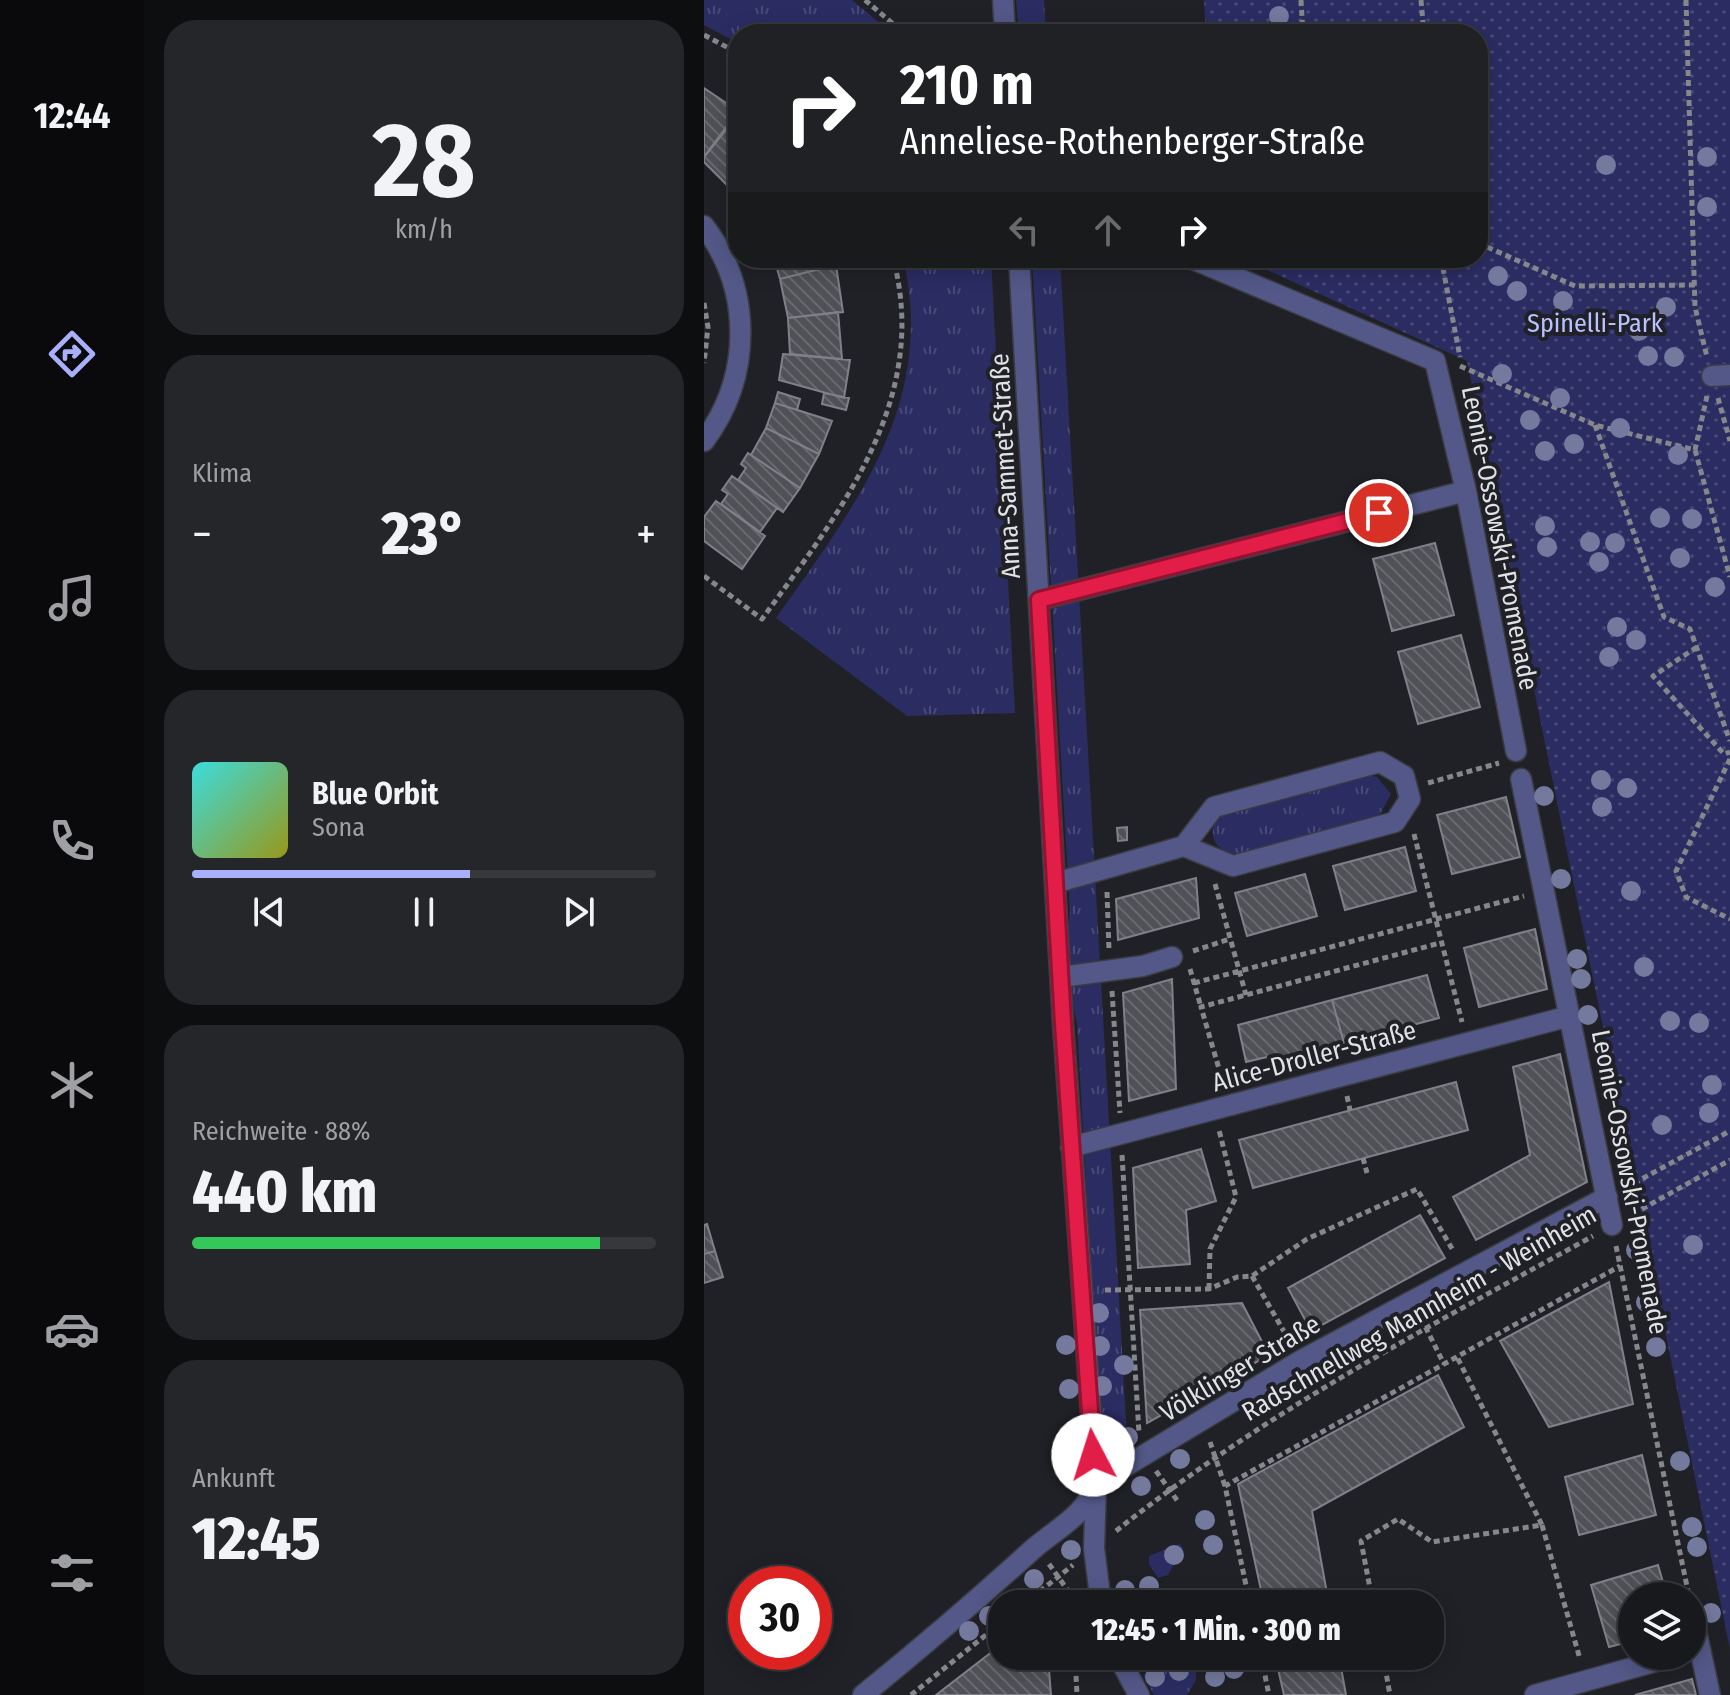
<!DOCTYPE html>
<html lang="de">
<meta charset="utf-8">
<style>
body{margin:0;font-family:"Fira Sans Condensed",sans-serif;background:#25262a;color:#f1f3f6;height:100vh;display:flex;flex-direction:column;font-size:30px;white-space:nowrap}
*{box-sizing:border-box;margin:0}
p{font-size:26px;color:#9fa0a4}
.icon{flex:none;width:44px;height:44px;fill:none;stroke:currentColor;stroke-width:2;stroke-linecap:round;stroke-linejoin:round}
.map{position:relative;flex:1;overflow:hidden}
.side{display:flex;flex-direction:column;gap:20px;padding:20px;background:#0d0e10;width:560px}
.side>*{flex:none}
.top-card{position:absolute;left:24px;top:24px;width:760px;height:244px;border-radius:32px;box-shadow:0 4px 20px #0003,0 0 0 2px #36383b;background:#202124;color:#fff;overflow:hidden}
.buttons{position:absolute;left:914px;top:1582px;display:grid;gap:16px}
.buttons a{display:grid;place-items:center;width:88px;height:88px;border-radius:50%;background:#18191d;box-shadow:0 4px 20px #0003,0 0 0 2px #36383b;font-size:40px}
.speed{position:absolute;left:24px;top:1566px;display:flex;gap:16px;font-size:40px;font-weight:700;text-align:center}
.speed>*{display:grid;place-content:center;width:104px;height:104px;border-radius:50%;background:#18191d;box-shadow:0 4px 20px #0003,0 0 0 2px #36383b;line-height:1}
.speed .limit{border:12px solid #d22;background:#fff;color:#111}
.pin{position:absolute;display:grid;place-items:center;width:68px;height:68px;color:#fff;margin:-34px;border:4px solid #fff;border-radius:50%;box-shadow:0 2px 8px #0007}
.me{position:absolute;width:88px;margin:-44px;rotate:355deg;stroke-linejoin:round;filter:drop-shadow(0 0 6px #0008)}
.turn{display:flex;align-items:center;gap:28px;height:168px;padding:0 40px;font-size:36px}
.turn .icon{width:104px;height:104px;stroke-width:2.5}
.turn b{display:block;font-size:56px;line-height:68px}
.lanes{display:flex;align-items:center;height:76px;padding:0 40px;background:#0003;justify-content:center;gap:40px;direction:ltr}
.lanes .off{opacity:.35}
.big{font-size:60px;font-weight:800;line-height:1.1}
.side .card{flex:1;display:flex;flex-direction:column;justify-content:center;gap:12px;min-width:0;padding:0 28px;border-radius:32px;background:#25262a}
.side .dial{align-items:center;gap:0}
.dial b{font-size:104px;line-height:1}
.song{display:flex;align-items:center;gap:24px}
.cover{width:96px;height:96px;border-radius:12px;background:linear-gradient(135deg,hsl(180 70% 55%),hsl(60 70% 35%))}
.played{height:8px;border-radius:4px;background:linear-gradient(90deg,#a8b0fc 60%,#36383b 60%)}
.keys{display:flex;justify-content:space-around;direction:ltr}
.heat{display:flex;justify-content:space-between;align-items:center;font-size:44px;direction:ltr}
.charge{height:12px;border-radius:6px;background:linear-gradient(90deg,#34c759 88%,#36383b 0)}
.trip{position:absolute;left:284px;top:1590px;width:456px;height:80px;border-radius:32px;background:#18191d;box-shadow:0 4px 20px #0003,0 0 0 2px #36383b;font-weight:800;line-height:80px;text-align:center}
main{display:flex;flex:1;min-height:0}
.menu{display:flex;flex-direction:column;width:144px;justify-content:space-around;align-items:center;background:#0a0a0c;color:#9fa0a4}
.menu .icon{width:56px;height:56px}
.menu .selected{color:#a8b0fc}
.menu b{font-size:36px;color:#f1f3f6}
.map>svg:first-child{display:block}
.grass{fill:url(#grass-tufts)}
.park{fill:url(#park-dots)}
.building{fill:url(#building-back-hatch);stroke:#808188;stroke-width:2}
.lines{fill:none;stroke-linecap:round;stroke-linejoin:round}
.minor-casing{stroke:#3b3c42;stroke-width:23}
.path{stroke:#86878c;stroke-width:5;stroke-dasharray:6 4;stroke-linecap:butt}
.minor{stroke:#535888;stroke-width:20}
.tree{fill:#74799e}
.route-casing{stroke:#92132f;stroke-width:20}
.route{stroke:#e11d48;stroke-width:14}
.labels{text-anchor:middle;stroke-width:8;stroke-linejoin:round;paint-order:stroke}
.park-label{font-size:26px;fill:#b9c1ff;stroke:#202127}
.street-label{font-size:26px;fill:#e1e2e6;stroke:#202127}
</style>
<main>
<nav class="menu">
<b>12:44</b>
<svg class="icon selected" aria-label="directions" viewBox="0 0 24 24"><path d="M12 3l9 9-9 9-9-9zM9 14v-3h6M13 9l2 2-2 2"/></svg>
<svg class="icon" aria-label="music" viewBox="0 0 24 24"><path d="M9 18V5l10-2v13"/><circle cx="6" cy="18" r="3"/><circle cx="16" cy="16" r="3"/></svg>
<svg class="icon" aria-label="phone" viewBox="0 0 24 24"><path d="M5 4h4l2 5-3 2q2 4 5 5l2-3 5 2v4C11 20 4 13 5 4z"/></svg>
<svg class="icon" aria-label="climate" viewBox="0 0 24 24"><path d="M12 3v18M4 7l16 10M4 17L20 7"/></svg>
<svg class="icon" aria-label="car" viewBox="0 0 24 24"><path d="M5 17H2v-5l4-1 3-4h7l3 4 3 1v5h-3M9 17h6M6 11h13"/><circle cx="7" cy="17" r="2"/><circle cx="17" cy="17" r="2"/></svg>
<svg class="icon" aria-label="filters" viewBox="0 0 24 24"><path d="M4 7h16M4 17h16"/><circle cx="9" cy="7" r="2"/><circle cx="15" cy="17" r="2"/></svg>
</nav>
<section class="side">
<div class="card dial"><b>28</b><p>km/h</p></div>
<div class="card"><p>Klima</p>
<div class="heat"><a>−</a><b class="big">23°</b><a>+</a></div>
</div>
<div class="card">
<div class="song"><i class="cover"></i><div><b>Blue Orbit</b><p>Sona</p></div></div>
<div class="played"></div>
<div class="keys"><svg class="icon" aria-label="previous" viewBox="0 0 24 24"><path d="M18 5L8 12l10 7zM5 5v14"/></svg><svg class="icon" aria-label="pause" viewBox="0 0 24 24"><path d="M8 5v14M16 5v14"/></svg><svg class="icon" aria-label="next" viewBox="0 0 24 24"><path d="M6 5l10 7-10 7zM19 5v14"/></svg></div>
</div>
<div class="card"><p>Reichweite · 88%</p><b class="big">440 km</b><div class="charge"></div></div>
<div class="card"><p>Ankunft</p><b class="big">12:45</b></div>
</section>
<div class="map">
<svg width="1026" height="1695" viewBox="0 0 1026 1695">
<defs>
<pattern id="grass-tufts" width="24" height="20" patternUnits="userSpaceOnUse" patternTransform="scale(2)"><rect width="24" height="20" fill="#2b2c62"/><path d="M3 7l-1-3M5 7V3M7 7l1-3M15 17l-1-3M17 17v-4M19 17l1-3" fill="none" stroke="#494a78"/></pattern>
<pattern id="park-dots" width="8" height="8" patternUnits="userSpaceOnUse" patternTransform="scale(2)"><rect width="8" height="8" fill="#2b2c62"/><path d="M2 2h.1M6 6h.1" fill="none" stroke="#494a78" stroke-width="1.8" stroke-linecap="round"/></pattern>
<pattern id="building-back-hatch" width="6" height="6" patternUnits="userSpaceOnUse" patternTransform="scale(2)"><rect width="6" height="6" fill="#505157"/><path d="M-1 5l2 2M0 0l6 6M5-1l2 2" fill="none" stroke="#696a6f"/></pattern>
</defs>
<rect width="100%" height="100%" fill="#202127"/>
<path class="grass" d="M 0,0 L 148,0 L 189,34 L 34,34 L 34,43 L 0,25 Z
M 312,0 L 340,0 L 342,34 L 315,34 Z
M 199,258 L 287,258 L 311,713 L 203,716 L 72,618 C 151,506 233,403 199,258 Z
M 328,258 L 356,258 L 423,1439 L 428,1451 L 397,1448 L 373,1023 C 364,989 360,947 366,913 Z
M 663,775 L 673,777 L 687,794 L 675,816 L 532,854 C 516,852 505,841 510,825 L 521,813 Z
M 476,1544 L 479,1548 L 464,1575 L 454,1578 L 445,1564 L 445,1556 Z
M 455,1661 L 492,1669 L 492,1680 L 483,1695 L 450,1695 L 439,1675 Z"/>
<path class="park" d="M 500,0 L 1026,0 L 1026,1649 L 763,361 L 537,258 L 774,258 L 774,34 L 502,34 Z"/>
<path class="building" d="M 0,88 L 34,111 L 0,157 Z
M 34,115 L 34,175 L 23,185 L 0,162 L 0,157 Z
M 34,175 L 34,197 L 23,185 Z
M 70,258 L 146,258 L 147,261 L 76,279 Z
M 132,265 L 139,312 L 84,318 L 76,279 Z
M 134,312 L 138,359 L 86,354 L 84,318 Z
M 79,354 L 146,360 L 140,398 L 75,380 Z
M 74,392 L 96,399 L 93,410 L 71,403 Z
M 120,393 L 145,398 L 142,410 L 118,404 Z
M 71,403 L 128,421 L 115,454 L 62,428 Z
M 62,428 L 115,454 L 96,488 L 47,455 Z
M 44,453 L 96,488 L 79,512 L 34,480 L 42,468 L 37,464 Z
M 28,476 L 73,508 L 56,532 L 17,504 L 24,494 L 18,490 Z
M 12,501 L 61,536 L 38,569 L 0,541 L 0,517 Z
M 731,543 L 750,615 L 688,631 L 669,559 Z
M 757,635 L 776,707 L 714,724 L 694,652 Z
M 802,797 L 816,857 L 748,874 L 733,815 Z
M 423,827 L 423,840 L 414,841 L 413,828 Z
M 701,847 L 712,891 L 641,910 L 629,866 Z
M 601,874 L 613,916 L 543,936 L 531,893 Z
M 492,878 L 495,918 L 414,940 L 412,899 Z
M 831,929 L 843,989 L 775,1007 L 760,948 Z
M 723,975 L 735,1018 L 640,1043 L 628,1000 Z
M 468,979 L 472,1089 L 425,1101 L 419,993 Z
M 628,1000 L 640,1043 L 566,1063 L 563,1057 L 542,1062 L 534,1025 Z
M 856,1054 L 883,1182 L 772,1240 L 749,1197 L 826,1155 L 809,1067 Z
M 752,1082 L 764,1130 L 549,1188 L 535,1140 Z
M 497,1149 L 512,1201 L 482,1210 L 486,1264 L 434,1268 L 429,1168 Z
M 716,1215 L 741,1258 L 607,1331 L 584,1288 Z
M 3,1224 L 11,1251 L 0,1254 L 0,1225 Z
M 11,1251 L 19,1277 L 0,1283 L 0,1254 Z
M 905,1282 L 929,1404 L 845,1427 L 796,1341 Z
M 538,1303 L 565,1355 L 443,1423 L 436,1310 Z
M 734,1375 L 760,1427 L 608,1511 L 625,1604 L 560,1604 L 534,1484 Z
M 938,1455 L 952,1515 L 875,1535 L 861,1477 Z
M 954,1565 L 963,1596 L 928,1596 L 928,1641 L 905,1647 L 887,1585 Z
M 298,1644 L 298,1656 L 344,1656 L 347,1695 L 232,1695 Z
M 571,1656 L 635,1656 L 642,1695 L 580,1695 Z
M 988,1679 L 992,1695 L 931,1695 Z"/>
<g class="lines">
<g class="minor-casing">
<path id="minor" d="M 299,0 L 301,34
M 0,226 C 49,290 48,377 0,441
M 315,258 L 359,1024 L 392,1484 L 390,1548 L 397,1604
M 486,258 L 731,361 L 762,491 L 812,751
M 1008,376 L 1026,375
M 335,600 L 762,491
M 817,779 L 908,1225
M 351,883 L 480,846 L 510,807 L 676,762 L 700,776 L 706,799 L 691,822 L 529,866 L 480,846
M 357,977 L 439,966 L 468,957
M 367,1147 L 866,1016
M 990,1621 L 1006,1695
M 414,1656 L 435,1695
M 159,1695 C 217,1648 273,1600 328,1550 C 352,1529 382,1515 392,1484 L 596,1361 L 903,1197
M 831,1695 L 971,1656"/>
</g>
<path class="path" d="M 161,0 L 201,34
M 597,0 L 599,34
M 717,0 L 720,34
M 982,0 L 991,307 L 1003,357
M 0,35 L 34,53
M 774,243 L 871,286 L 991,285
M 737,258 L 756,357
M 0,303 L 4,327 L 0,363
M 756,366 L 891,425 L 991,450 L 1003,396
M 1014,398 L 1026,441
M 891,425 L 960,617 L 986,629 L 1026,741
M 991,450 L 1026,577
M 0,576 L 58,619 C 136,512 227,399 189,258
M 993,647 L 949,676 L 1020,754 L 1026,752
M 1026,759 L 972,871 L 982,897 L 1026,919
M 724,783 L 795,763
M 710,834 L 758,1022
M 511,884 L 542,995
M 403,892 L 405,950
M 489,951 L 526,939
M 486,969 L 497,1007
M 490,983 L 820,896
M 408,991 L 416,1113
M 520,1086 L 497,1007 L 736,943
M 643,1096 L 646,1110
M 418,1155 L 435,1433
M 659,1158 L 663,1173
M 921,1188 L 1026,1131
M 929,1214 L 1026,1160
M 912,1246 L 985,1596
M 548,1276 L 586,1342
M 505,1289 L 506,1249 L 532,1197 L 515,1130
M 401,1290 L 505,1289 L 533,1277 L 548,1276 L 603,1239 L 713,1189 L 750,1252
M 717,1318 L 740,1364
M 506,1442 L 521,1486
M 452,1471 L 475,1503
M 838,1525 L 876,1659
M 412,1531 C 562,1412 722,1328 889,1236
M 345,1564 L 367,1595 L 368,1604
M 320,1604 L 369,1565
M 546,1604 L 521,1486 L 916,1266
M 669,1604 L 657,1541 L 694,1519 L 728,1542 L 838,1525 L 753,1357
M 371,1656 L 373,1695
M 557,1656 L 565,1695
M 679,1656 L 686,1695
M 207,1695 L 298,1622"/>
<use href="#minor" class="minor"/>
</g>
<g class="tree">
<circle cx="575" cy="16" r="10"/>
<circle cx="1003" cy="157" r="10"/>
<circle cx="902" cy="165" r="10"/>
<circle cx="1003" cy="207" r="10"/>
<circle cx="794" cy="276" r="10"/>
<circle cx="813" cy="291" r="10"/>
<circle cx="859" cy="301" r="10"/>
<circle cx="962" cy="307" r="10"/>
<circle cx="935" cy="331" r="10"/>
<circle cx="944" cy="356" r="10"/>
<circle cx="970" cy="357" r="10"/>
<circle cx="798" cy="374" r="10"/>
<circle cx="856" cy="398" r="10"/>
<circle cx="826" cy="420" r="10"/>
<circle cx="916" cy="428" r="10"/>
<circle cx="870" cy="444" r="10"/>
<circle cx="841" cy="451" r="10"/>
<circle cx="974" cy="455" r="10"/>
<circle cx="956" cy="518" r="10"/>
<circle cx="988" cy="519" r="10"/>
<circle cx="841" cy="526" r="10"/>
<circle cx="886" cy="542" r="10"/>
<circle cx="911" cy="543" r="10"/>
<circle cx="843" cy="547" r="10"/>
<circle cx="976" cy="558" r="10"/>
<circle cx="895" cy="562" r="10"/>
<circle cx="1011" cy="587" r="10"/>
<circle cx="913" cy="627" r="10"/>
<circle cx="932" cy="640" r="10"/>
<circle cx="905" cy="657" r="10"/>
<circle cx="897" cy="780" r="10"/>
<circle cx="923" cy="788" r="10"/>
<circle cx="840" cy="796" r="10"/>
<circle cx="898" cy="807" r="10"/>
<circle cx="857" cy="879" r="10"/>
<circle cx="927" cy="891" r="10"/>
<circle cx="873" cy="959" r="10"/>
<circle cx="940" cy="967" r="10"/>
<circle cx="877" cy="979" r="10"/>
<circle cx="884" cy="1015" r="10"/>
<circle cx="966" cy="1021" r="10"/>
<circle cx="995" cy="1023" r="10"/>
<circle cx="1008" cy="1085" r="10"/>
<circle cx="1005" cy="1113" r="10"/>
<circle cx="958" cy="1125" r="10"/>
<circle cx="989" cy="1245" r="10"/>
<circle cx="932" cy="1250" r="10"/>
<circle cx="942" cy="1302" r="10"/>
<circle cx="395" cy="1313" r="10"/>
<circle cx="362" cy="1345" r="10"/>
<circle cx="396" cy="1346" r="10"/>
<circle cx="952" cy="1347" r="10"/>
<circle cx="420" cy="1365" r="10"/>
<circle cx="398" cy="1386" r="10"/>
<circle cx="365" cy="1389" r="10"/>
<circle cx="401" cy="1426" r="10"/>
<circle cx="424" cy="1437" r="10"/>
<circle cx="476" cy="1459" r="10"/>
<circle cx="976" cy="1461" r="10"/>
<circle cx="437" cy="1486" r="10"/>
<circle cx="501" cy="1520" r="10"/>
<circle cx="988" cy="1527" r="10"/>
<circle cx="509" cy="1545" r="10"/>
<circle cx="993" cy="1547" r="10"/>
<circle cx="367" cy="1550" r="10"/>
<circle cx="470" cy="1555" r="10"/>
<circle cx="330" cy="1579" r="10"/>
<circle cx="445" cy="1586" r="10"/>
<circle cx="421" cy="1590" r="10"/>
<circle cx="1007" cy="1613" r="10"/>
<circle cx="285" cy="1616" r="10"/>
<circle cx="265" cy="1631" r="10"/>
<circle cx="530" cy="1669" r="10"/>
<circle cx="475" cy="1671" r="10"/>
<circle cx="451" cy="1677" r="10"/>
<circle cx="511" cy="1677" r="10"/>
</g>
<g class="lines">
<g class="route-casing">
<path id="route" d="M 389,1455 L 359,1024 L 335,600 L 675,513"/>
</g>
<use href="#route" class="route"/>
</g>
<g class="labels">
<g class="park-label">
<text x="891" y="332">Spinelli-Park</text>
</g>
<g class="street-label">
<text transform="translate(301 466) rotate(-93)" y="9">Anna-Sammet-Straße</text>
<text transform="translate(796 538) rotate(79)" y="9">Leonie-Ossowski-Promenade</text>
<text transform="translate(610 1056) rotate(-15)" y="9">Alice-Droller-Straße</text>
<text transform="translate(926 1182) rotate(79)" y="9">Leonie-Ossowski-Promenade</text>
<text transform="translate(715 1313) rotate(-30)" y="9">Radschnellweg Mannheim - Weinheim</text>
<text transform="translate(536 1368) rotate(-31)" y="9">Völklinger Straße</text>
</g>
</g>
</svg>
<div class="buttons">
<a><svg class="icon" aria-label="layers" viewBox="0 0 24 24"><path d="M12 4l9 5-9 5-9-5zM3 14l9 5 9-5"/></svg></a>
</div>
<div class="speed"><div class="limit">30</div></div>
<div class="pin" style="left:675px;top:513px;background:#d93025"><svg class="icon" aria-label="arrive" viewBox="0 0 24 24"><path d="M6 21V4h12l-3 4 3 4H6"/></svg></div>
<svg class="me" style="left:389px;top:1455px" viewBox="-20 -20 40 40"><circle r="19" fill="#fff"/><path d="M0-13L10 11 0 6-10 11z" fill="#e11d48"/></svg>
<div class="trip">12:45 · 1 Min. · 300 m</div>
<div class="top-card">
<div class="turn"><svg class="icon" aria-label="right" viewBox="0 0 24 24"><path d="M7 20v-9h11M14 6l5 5-5 5"/></svg><div><b>210 m</b>Anneliese-Rothenberger-Straße</div></div>
<div class="lanes"><svg class="icon off" aria-label="left" viewBox="0 0 24 24"><path d="M17 20v-9H6M10 6l-5 5 5 5"/></svg><svg class="icon off" aria-label="ahead" viewBox="0 0 24 24"><path d="M12 20V5M6 11l6-6 6 6"/></svg><svg class="icon" aria-label="right" viewBox="0 0 24 24"><path d="M7 20v-9h11M14 6l5 5-5 5"/></svg></div>
</div>
</div>
</main>
